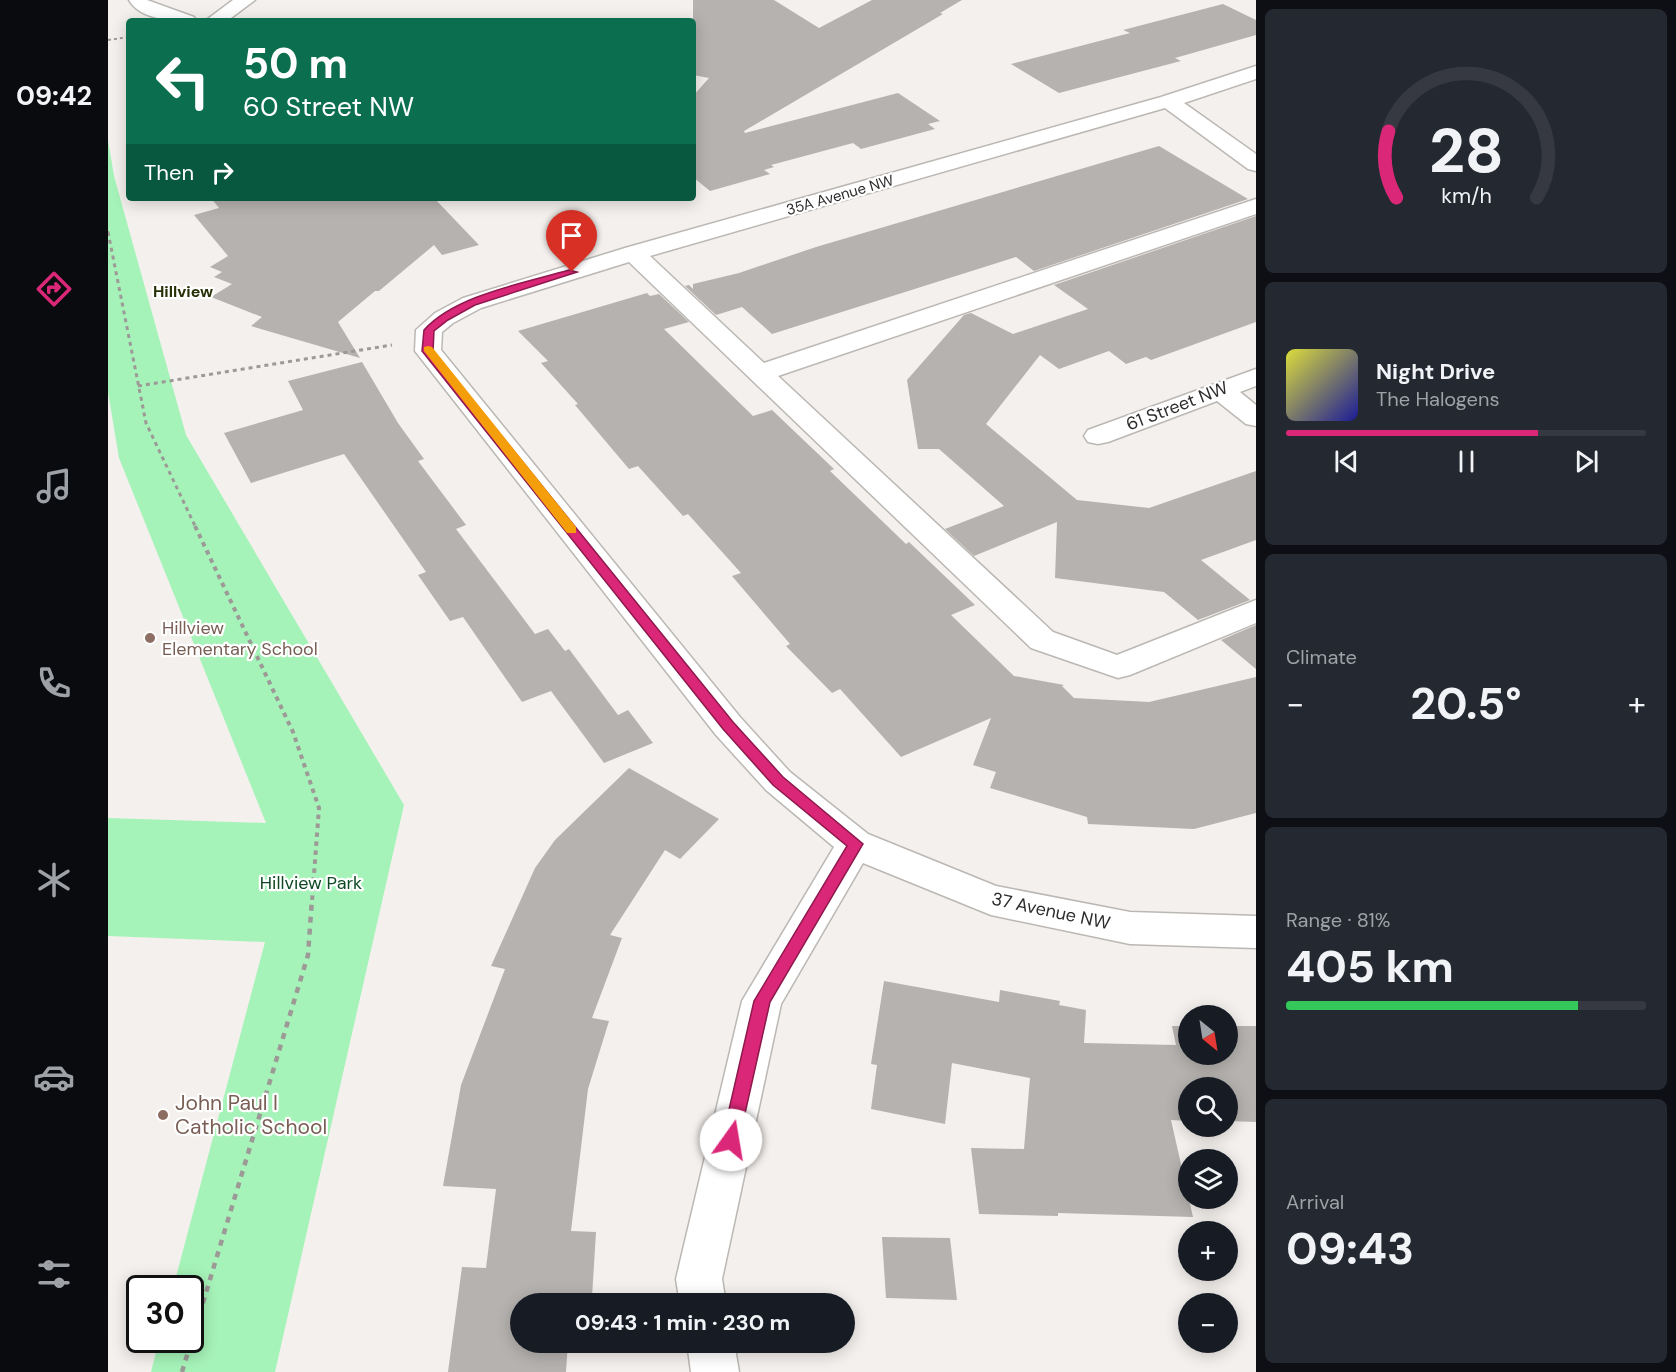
<!DOCTYPE html>
<meta charset="utf-8">
<style>
body{margin:0;font-family:"DM Sans",sans-serif;background:#242831;color:#f1f3f6;height:100vh;display:flex;flex-direction:column;font-size:22px;white-space:nowrap}
*{box-sizing:border-box;margin:0}
p{font-size:20px;color:#9ea1a6}
.icon{flex:none;width:33px;height:33px;fill:none;stroke:currentColor;stroke-width:2;stroke-linecap:round;stroke-linejoin:round}
.map{position:relative;flex:1;overflow:hidden}
.details{display:flex;flex-direction:column;gap:9px;padding:9px;background:#0d0f14;width:420px}
.details>*{flex:none}
.banner{position:absolute;left:18px;top:18px;width:570px;height:183px;border-radius:6px;box-shadow:0 3px 15px #0003;background:#0b6e4f;color:#fff;overflow:hidden}
.needle{width:39px;rotate:150deg}
.tools{position:absolute;left:1070px;top:1005px;display:grid;gap:12px}
.tools a{display:grid;place-items:center;width:60px;height:60px;border-radius:50%;background:#171b24;box-shadow:0 3px 15px #0003;font-size:30px}
.speed{position:absolute;left:18px;top:1275px;display:flex;gap:12px;font-size:30px;font-weight:700;text-align:center}
.speed>*{display:grid;place-content:center;width:78px;height:78px;border-radius:50%;background:#171b24;box-shadow:0 3px 15px #0003;line-height:1}
.speed .limit{border:3px solid #111;border-radius:9px;background:#fff;color:#111}
.pin{position:absolute;display:grid;place-items:center;width:51px;height:51px;color:#fff;margin:-62px -26px;border-radius:50% 50% 50% 0;rotate:-45deg;box-shadow:0 0 6px #0007}
.pin .icon{rotate:45deg}
.me{position:absolute;width:66px;margin:-33px;rotate:13deg;stroke-linejoin:round;filter:drop-shadow(0 0 4px #0008)}
.turn{display:flex;align-items:center;gap:21px;height:126px;padding:0 18px;font-size:27px}
.turn .icon{width:78px;height:78px;stroke-width:2.5}
.turn b{display:block;font-size:42px;line-height:51px}
.then{display:flex;align-items:center;height:57px;padding:0 18px;background:#0003;gap:12px;font-size:22px}
.big{font-size:45px;font-weight:700;line-height:1.1}
.details .card{flex:1;display:flex;flex-direction:column;justify-content:center;gap:9px;min-width:0;padding:0 21px;border-radius:9px;background:#242831}
.details .dial{align-items:center;gap:0}
.dial svg{height:156px;overflow:visible;fill:none;stroke:#363941;stroke-width:7;stroke-linecap:round;text-anchor:middle}
.dial text{fill:#f1f3f6;stroke:none}
.song{display:flex;align-items:center;gap:18px}
.cover{width:72px;height:72px;border-radius:9px;background:linear-gradient(135deg,hsl(60 70% 55%),hsl(240 70% 35%))}
.played{height:6px;border-radius:3px;background:linear-gradient(90deg,#db2777 70%,#363941 70%)}
.keys{display:flex;justify-content:space-around;direction:ltr}
.heat{display:flex;justify-content:space-between;align-items:center;font-size:33px;direction:ltr}
.charge{height:9px;border-radius:4px;background:linear-gradient(90deg,#34c759 81%,#363941 0)}
.trip{position:absolute;left:402px;top:1293px;width:345px;height:60px;border-radius:30px;background:#171b24;box-shadow:0 3px 15px #0003;font-weight:700;line-height:60px;text-align:center}
main{display:flex;flex:1;min-height:0}
.menu{display:flex;flex-direction:column;width:108px;justify-content:space-around;align-items:center;background:#090b0e;color:#9ea1a6}
.menu .icon{width:42px;height:42px}
.menu .on{color:#db2777}
.menu b{font-size:27px;color:#f1f3f6}
.map>svg:first-child{display:block}
.green{fill:#a6f3b9}
.building{fill:#b5b2af}
.lines{fill:none;stroke-linecap:round;stroke-linejoin:round}
.minor-casing{stroke:#bbb8b4;stroke-width:3}
.path-far3{stroke:#9c9997;stroke-width:2;stroke-dasharray:3 3;stroke-linecap:butt}
.path-far2{stroke:#9c9997;stroke-width:3;stroke-dasharray:4 4;stroke-linecap:butt}
.path-far1{stroke:#9c9997;stroke-width:4;stroke-dasharray:4.5 4.5;stroke-linecap:butt}
.path{stroke:#9c9997;stroke-width:4.5;stroke-dasharray:6 6;stroke-linecap:butt}
.minor{fill:#fff;fill-rule:evenodd}
.route{fill:#db2777;stroke:#8e194d;stroke-width:1.5}
.slow{fill:#f59e0b}
.education-dot{fill:#8d6e63;stroke:#fff;stroke-width:2}
.labels{text-anchor:middle;stroke-width:4.5;stroke-linejoin:round;paint-order:stroke}
.far-street-label{font-size:15px;fill:#2e2c2b;stroke:#fff}
.far-neighbourhood-label{font-size:16px;font-weight:bold;fill:#283008;stroke:#fff}
.street-label{font-size:18px;fill:#2e2c2b;stroke:#fff}
.education-label{font-size:18px;fill:#785e54;stroke:#fff;text-anchor:start}
.park-label{font-size:18px;fill:#0d4823;stroke:#fff}
.near-education-label{font-size:21px;fill:#785e54;stroke:#fff;text-anchor:start}
</style>
<main>
<nav class="menu">
<b>09:42</b>
<svg class="icon on" aria-label="directions" viewBox="0 0 24 24"><path d="M12 3l9 9-9 9-9-9zM9 14v-3h6M13 9l2 2-2 2"/></svg>
<svg class="icon" aria-label="music" viewBox="0 0 24 24"><path d="M9 18V5l10-2v13"/><circle cx="6" cy="18" r="3"/><circle cx="16" cy="16" r="3"/></svg>
<svg class="icon" aria-label="phone" viewBox="0 0 24 24"><path d="M5 4h4l2 5-3 2q2 4 5 5l2-3 5 2v4C11 20 4 13 5 4z"/></svg>
<svg class="icon" aria-label="climate" viewBox="0 0 24 24"><path d="M12 3v18M4 7l16 10M4 17L20 7"/></svg>
<svg class="icon" aria-label="car" viewBox="0 0 24 24"><path d="M5 17H2v-5l4-1 3-4h7l3 4 3 1v5h-3M9 17h6M6 11h13"/><circle cx="7" cy="17" r="2"/><circle cx="17" cy="17" r="2"/></svg>
<svg class="icon" aria-label="filters" viewBox="0 0 24 24"><path d="M4 7h16M4 17h16"/><circle cx="9" cy="7" r="2"/><circle cx="15" cy="17" r="2"/></svg>
</nav>
<div class="map">
<svg width="1148" height="1372" viewBox="0 0 1148 1372">
<rect width="100%" height="100%" fill="#f4f0ed"/>
<path class="green" d="M 0,140 L 6,176 L 78,435 L 296,805 L 167,1372 L 43,1372 L 51,1340 L 82,1340 L 82,1288 L 65,1288 L 157,942 L 0,936 L 0,818 L 158,823 L 11,458 L 0,392 Z"/>
<path class="building" d="M 585,0 L 666,0 L 711,28 L 764,0 L 854,0 L 832,13 L 835,14 L 636,131 L 637,133 L 790,93 L 832,121 L 820,124 L 827,129 L 753,149 L 745,143 L 663,165 L 666,167 L 656,170 L 662,174 L 602,191 L 585,177 L 585,96 L 601,78 L 585,75 Z
M 1115,4 L 1148,20 L 1148,35 L 1067,58 L 1073,61 L 951,93 L 903,64 L 1022,33 L 1015,30 Z
M 1051,146 L 1140,199 L 926,271 L 908,257 L 664,334 L 634,307 L 608,315 L 577,286 L 581,285 L 585,289 L 585,284 L 631,273 L 708,247 Z
M 103,198 L 326,198 L 371,245 L 334,255 L 326,245 L 271,291 L 267,291 L 230,322 L 252,358 L 143,326 L 154,317 L 103,297 L 124,284 L 106,277 L 114,272 L 102,267 L 120,256 L 86,215 L 111,208 Z
M 1148,216 L 1148,322 L 1043,360 L 1038,357 L 1018,364 L 1001,351 L 951,369 L 932,355 L 878,424 L 969,500 L 1041,508 L 1148,471 L 1148,540 L 1093,560 L 1142,600 L 1090,620 L 1056,592 L 947,578 L 949,522 L 866,556 L 837,529 L 896,506 L 831,449 L 810,449 L 799,380 L 856,315 L 863,313 L 905,334 L 980,309 L 946,285 Z
M 539,293 L 542,296 L 551,294 L 581,322 L 556,329 L 645,416 L 664,410 L 726,469 L 722,471 L 798,544 L 801,542 L 867,605 L 843,615 L 906,676 L 956,685 L 954,686 L 966,698 L 1041,702 L 1148,677 L 1148,813 L 1086,829 L 980,824 L 979,817 L 882,788 L 888,772 L 865,765 L 883,718 L 793,757 L 732,689 L 724,693 L 678,646 L 682,644 L 624,576 L 633,573 L 580,514 L 575,516 L 530,466 L 521,469 L 467,405 L 470,404 L 433,363 L 440,361 L 410,331 Z
M 254,362 L 290,423 L 316,459 L 310,461 L 358,525 L 348,529 L 427,634 L 440,629 L 457,651 L 461,649 L 510,715 L 520,710 L 545,743 L 496,763 L 443,691 L 414,702 L 355,617 L 342,621 L 310,575 L 318,572 L 236,454 L 143,483 L 116,433 L 195,410 L 180,381 Z
M 1148,625 L 1148,669 L 1113,640 Z
M 521,768 L 611,819 L 572,859 L 557,850 L 502,935 L 514,938 L 484,1018 L 501,1021 L 480,1089 L 463,1231 L 488,1232 L 484,1297 L 478,1296 L 477,1304 L 412,1304 L 412,1342 L 460,1342 L 458,1372 L 340,1372 L 354,1267 L 378,1268 L 388,1189 L 335,1186 L 353,1085 L 397,969 L 383,966 L 427,868 L 447,840 Z
M 776,981 L 891,1002 L 892,990 L 952,1001 L 951,1005 L 978,1010 L 976,1043 L 1068,1045 L 1064,1026 L 1080,1026 L 1080,1054 L 1119,1054 L 1119,1026 L 1148,1026 L 1148,1122 L 1119,1121 L 1119,1088 L 1080,1088 L 1080,1121 L 1063,1120 L 1085,1217 L 950,1213 L 950,1216 L 871,1214 L 863,1148 L 916,1149 L 922,1078 L 844,1063 L 837,1124 L 763,1109 L 769,1065 L 763,1064 Z
M 774,1237 L 842,1238 L 849,1300 L 778,1298 Z"/>
<g class="lines">
<g class="minor-casing">
<path id="minor" d="M 21,0 L 39,0 L 86,17 L 88,21 C 67,21 33,21 21,0 Z
M 125,0 L 147,0 L 119,21 L 97,21 Z
M 1148,66 L 1148,79 L 1076,103 L 1148,154 L 1148,171 L 1140,169 L 1057,108 L 542,256 L 656,363 L 1148,199 L 1148,214 L 670,376 L 945,632 L 1009,655 L 1148,600 L 1148,623 L 1022,675 L 1010,678 L 923,648 L 521,262 L 373,308 L 345,323 L 334,332 L 333,350 L 632,717 L 682,772 L 760,834 L 888,886 L 1022,912 L 1148,916 L 1148,948 L 1022,944 L 883,915 L 755,863 L 673,1004 L 614,1279 L 618,1304 L 572,1304 L 568,1279 L 634,1001 L 726,847 L 658,790 L 608,735 L 311,356 L 307,351 L 308,330 L 327,313 L 355,298 L 517,248 L 1053,97 Z
M 1148,369 L 1148,386 L 1132,392 L 1148,405 L 1148,426 L 1138,424 L 1109,401 L 1000,442 L 990,444 L 980,442 L 976,436 L 980,430 Z
M 579,1342 L 626,1342 L 631,1372 L 583,1372 Z"/>
</g>
<path class="path-far3" d="M 0,40 L 21,37
M 0,231 L 0,233"/>
<path class="path-far2" d="M 0,232 L 38,423 L 88,528
M 30,386 L 284,345"/>
<path class="path-far1" d="M 87,526 L 185,732 L 211,808 L 204,901"/>
<path class="path" d="M 74,1372 L 200,955 L 204,899"/>
<use href="#minor" class="minor"/>
</g>
<path class="route" d="M 461,270 L 469,272 L 367,305 L 340,320 L 326,331 L 325,351 L 625,722 L 675,777 L 755,844 L 662,1002 L 631,1140 L 629,1146 L 623,1148 L 616,1146 L 614,1140 L 646,1001 L 739,846 L 665,785 L 615,729 L 314,351 L 316,330 C 347,295 417,283 461,270 Z"/>
<path class="slow" d="M 320,346 L 324,347 L 468,527 L 468,533 L 459,533 L 316,351 L 316,347 Z"/>
<g class="education-dot">
<circle cx="42" cy="638" r="6"/>
<circle cx="55" cy="1115" r="6"/>
</g>
<g class="labels">
<g class="far-street-label">
<text transform="translate(732 195) rotate(-16)" y="5">35A Avenue NW</text>
</g>
<g class="far-neighbourhood-label">
<text x="75" y="297">Hillview</text>
</g>
<g class="street-label">
<text transform="translate(1069 406) rotate(-21)" y="6">61 Street NW</text>
<text transform="translate(943 911) rotate(12)" y="6">37 Avenue NW</text>
</g>
<g class="education-label">
<text x="54" y="634">Hillview<tspan x="54" dy="21">Elementary School</tspan></text>
</g>
<g class="park-label">
<text x="203" y="889">Hillview Park</text>
</g>
<g class="near-education-label">
<text x="67" y="1110">John Paul I<tspan x="67" dy="24">Catholic School</tspan></text>
</g>
</g>
</svg>
<div class="tools">
<a><svg class="needle" viewBox="-14 -14 28 28"><path d="M0-13l5 13h-10z" fill="#e53935"/><path d="M0 13l5-13h-10z" fill="#9ea1a6"/></svg></a>
<a><svg class="icon" aria-label="search" viewBox="0 0 24 24"><circle cx="10" cy="10" r="6"/><path d="M15 15l6 6"/></svg></a>
<a><svg class="icon" aria-label="layers" viewBox="0 0 24 24"><path d="M12 4l9 5-9 5-9-5zM3 14l9 5 9-5"/></svg></a>
<a>+</a>
<a>−</a>
</div>
<div class="speed"><div class="limit">30</div></div>
<div class="pin" style="left:464px;top:272px;background:#d93025"><svg class="icon" aria-label="arrive" viewBox="0 0 24 24"><path d="M6 21V4h12l-3 4 3 4H6"/></svg></div>
<svg class="me" style="left:623px;top:1140px" viewBox="-20 -20 40 40"><circle r="19" fill="#fff"/><path d="M0-13L10 11 0 6-10 11z" fill="#db2777"/></svg>
<div class="trip">09:43 · 1 min · 230 m</div>
<div class="banner">
<div class="turn"><svg class="icon" aria-label="left" viewBox="0 0 24 24"><path d="M17 20v-9H6M10 6l-5 5 5 5"/></svg><div><b>50 m</b>60 Street NW</div></div>
<div class="then">Then<svg class="icon" aria-label="right" viewBox="0 0 24 24"><path d="M7 20v-9h11M14 6l5 5-5 5"/></svg></div>
</div>
</div>
<section class="details">
<div class="card dial"><svg viewBox="0 0 100 80">
<path d="M14 69A42 42 0 1 1 86 69"/>
<path d="M14 69A42 42 0 0 1 10 35" stroke="#db2777"/>
<text x="50" y="56" font-size="32" font-weight="700">28</text>
<text x="50" y="72" font-size="11">km/h</text>
</svg></div>
<div class="card">
<div class="song"><i class="cover"></i><div><b>Night Drive</b><p>The Halogens</p></div></div>
<div class="played"></div>
<div class="keys"><svg class="icon" aria-label="previous" viewBox="0 0 24 24"><path d="M18 5L8 12l10 7zM5 5v14"/></svg><svg class="icon" aria-label="pause" viewBox="0 0 24 24"><path d="M8 5v14M16 5v14"/></svg><svg class="icon" aria-label="next" viewBox="0 0 24 24"><path d="M6 5l10 7-10 7zM19 5v14"/></svg></div>
</div>
<div class="card"><p>Climate</p>
<div class="heat"><a>−</a><b class="big">20.5°</b><a>+</a></div>
</div>
<div class="card"><p>Range · 81%</p><b class="big">405 km</b><div class="charge"></div></div>
<div class="card"><p>Arrival</p><b class="big">09:43</b></div>
</section>
</main>
